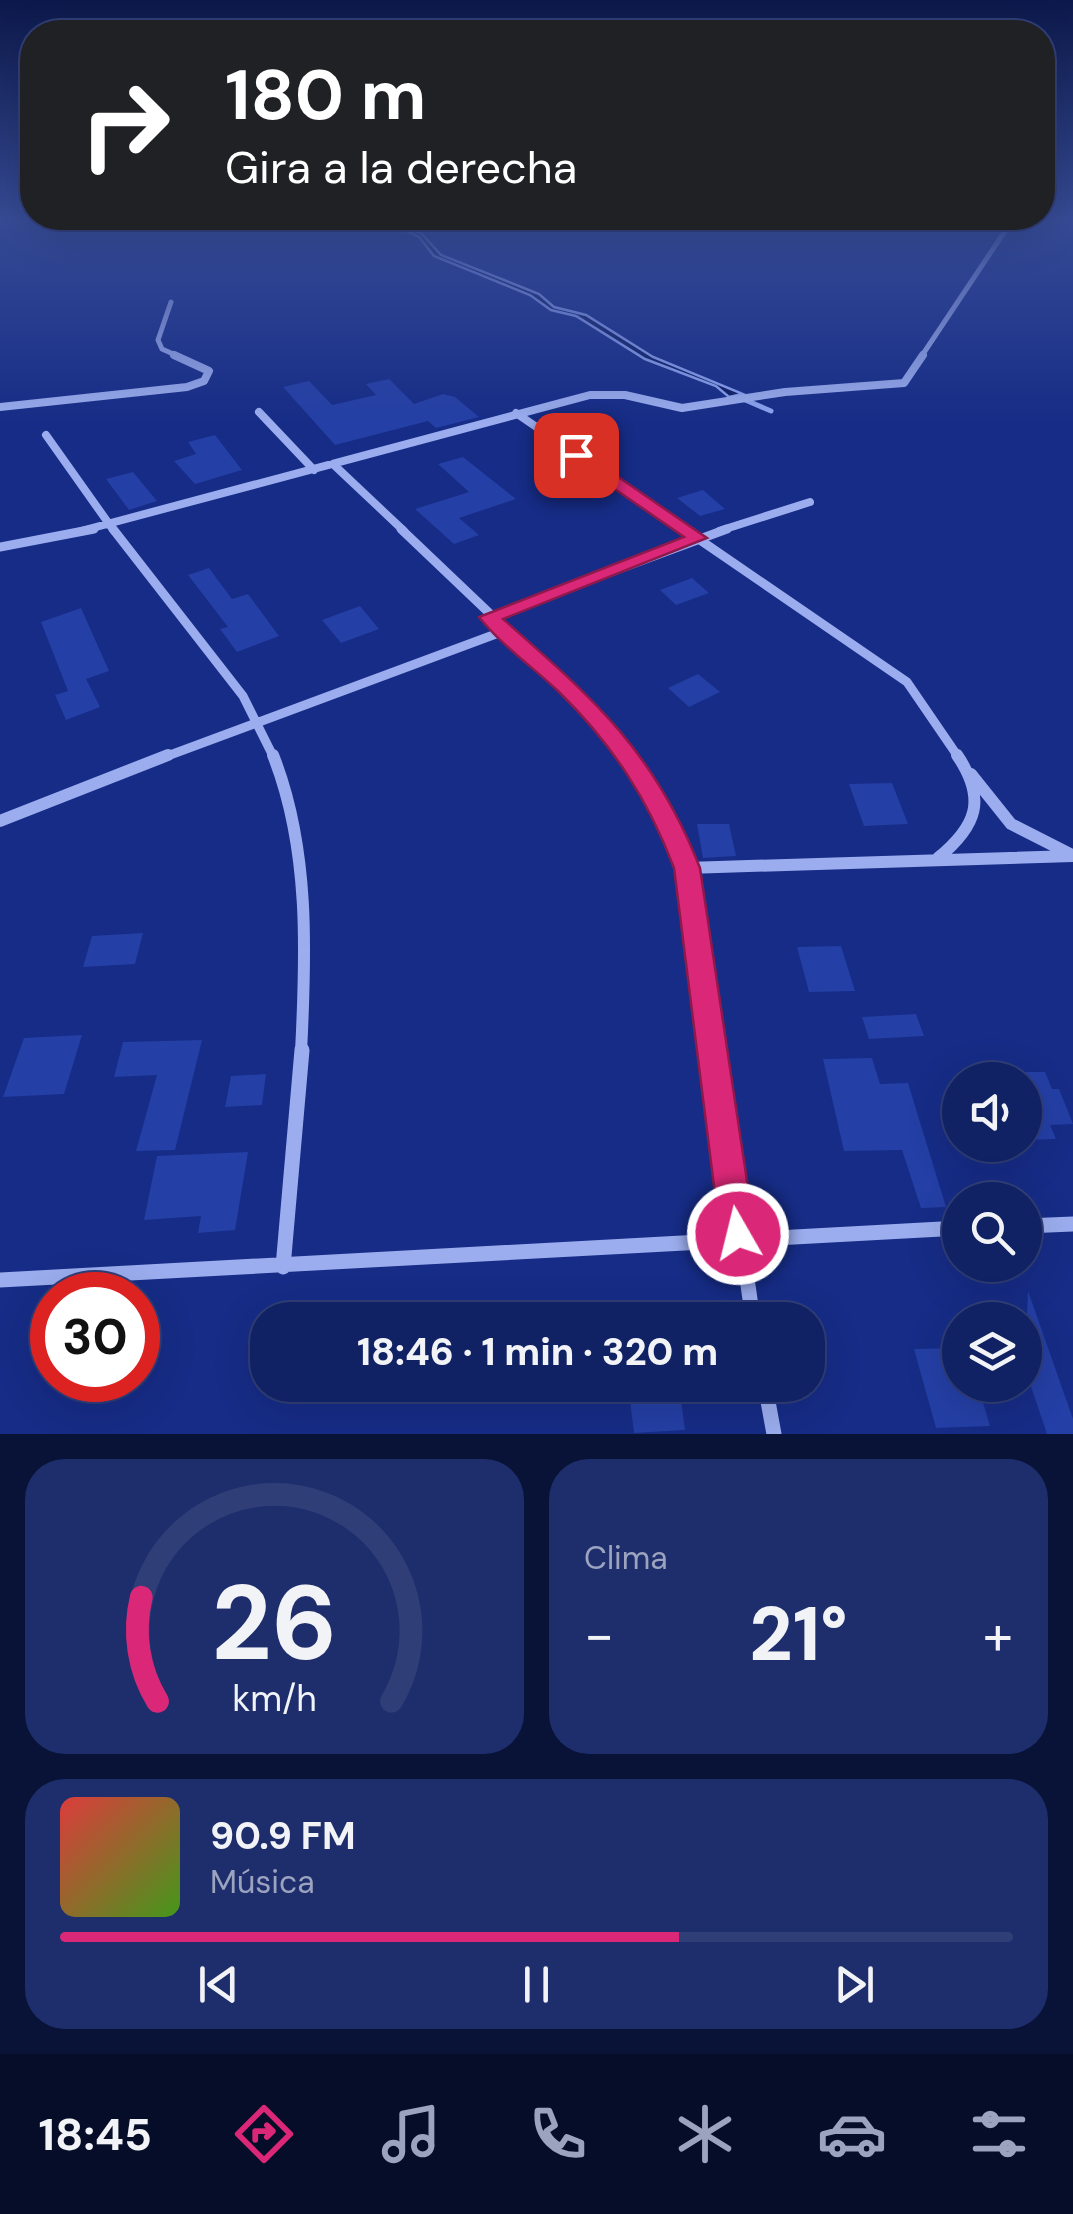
<!DOCTYPE html>
<html lang="es">
<meta charset="utf-8">
<style>
body{margin:0;font-family:"DM Sans",sans-serif;background:#1e2e6d;color:#f1f3f6;height:100vh;display:flex;flex-direction:column;font-size:38px;white-space:nowrap}
*{box-sizing:border-box;margin:0}
p{font-size:32px;color:#9ca3bf}
.icon{flex:none;width:55px;height:55px;fill:none;stroke:currentColor;stroke-width:2;stroke-linecap:round;stroke-linejoin:round}
.map{position:relative;height:1434px;overflow:hidden}
.side{display:flex;flex-direction:column;gap:25px;padding:25px;background:#091237;flex:1}
.side>*{flex:none}
.hud{position:absolute;left:20px;top:20px;width:1035px;height:210px;border-radius:40px;box-shadow:0 10px 40px #0002,0 0 0 2px #303e78;background:#202124;color:#fff;overflow:hidden}
.tools{position:absolute;left:942px;top:1062px;display:grid;gap:20px}
.tools a{display:grid;place-items:center;width:100px;height:100px;border-radius:50%;background:#102164;box-shadow:0 10px 40px #0002,0 0 0 2px #303e78;font-size:50px}
.speed{position:absolute;left:30px;top:1272px;display:flex;gap:20px;font-size:50px;font-weight:700;text-align:center}
.speed>*{display:grid;place-content:center;width:130px;height:130px;border-radius:50%;background:#102164;box-shadow:0 10px 40px #0002,0 0 0 2px #303e78;line-height:1}
.speed .limit{border:15px solid #d22;background:#fff;color:#111}
.pin{position:absolute;display:grid;place-items:center;width:85px;height:85px;color:#fff;margin:-42px;border-radius:20px;box-shadow:0 5px 15px #0006}
.me{position:absolute;width:110px;margin:-55px;rotate:352deg;stroke-linejoin:round;filter:drop-shadow(0 0 8px #0008)}
.turn{display:flex;align-items:center;gap:35px;height:210px;padding:0 40px;font-size:45px}
.turn .icon{width:130px;height:130px;stroke-width:2.5}
.turn b{display:block;font-size:70px;line-height:85px}
.big{font-size:75px;font-weight:800;line-height:1.1}
.side .tile{flex:1;display:flex;flex-direction:column;justify-content:center;gap:15px;min-width:0;padding:0 35px;border-radius:40px;background:#1e2e6d}
.side .dial{align-items:center;gap:0}
.dial svg{height:260px;overflow:visible;fill:none;stroke:#303e78;stroke-width:7;stroke-linecap:round;text-anchor:middle}
.dial text{fill:#f1f3f6;stroke:none}
.song{display:flex;align-items:center;gap:30px}
.cover{width:120px;height:120px;border-radius:15px;background:linear-gradient(135deg,hsl(0 70% 55%),hsl(100 70% 35%))}
.played{height:10px;border-radius:5px;background:linear-gradient(90deg,#db2777 65%,#303e78 65%)}
.keys{display:flex;justify-content:space-around;direction:ltr}
.heat{display:flex;justify-content:space-between;align-items:center;font-size:55px;direction:ltr}
.side .tiles{flex:1;display:grid;gap:25px;grid-template-columns:1fr 1fr}
.tile:last-child{grid-column:span 2}
.trip{position:absolute;left:250px;top:1302px;width:575px;height:100px;border-radius:40px;background:#102164;box-shadow:0 10px 40px #0002,0 0 0 2px #303e78;font-weight:800;line-height:100px;text-align:center}
.tabs{display:flex;height:160px;justify-content:space-around;align-items:center;background:#060d28;color:#9ca3bf}
.tabs .icon{width:70px;height:70px}
.tabs .active{color:#db2777}
.tabs b{font-size:45px;color:#f1f3f6}
.map>svg:first-child{display:block}
.water{fill:#0e1e63;stroke:#8da4f1;stroke-width:2.5}
.lines{fill:none;stroke-linecap:round;stroke-linejoin:round}
.stream{stroke:#8da4f1;stroke-width:5}
.building{fill:#243fa5}
.street-far4{stroke:#9badee;stroke-width:5}
.street-far3{stroke:#9badee;stroke-width:8}
.street-far2{stroke:#9badee;stroke-width:9}
.street-far1{stroke:#9badee;stroke-width:12}
.street{stroke:#9badee;stroke-width:15}
.route{fill:#db2777;stroke:#8e194d;stroke-width:2.5}
</style>
<div class="map">
<svg width="1073" height="1434" viewBox="0 0 1073 1434">
<rect width="100%" height="100%" fill="#162c86"/>
<path class="water" d="M 388,222 L 421,233 L 441,255 L 539,294 L 554,307 L 586,315 L 653,357 L 743,394 L 729,397 L 716,386 L 645,359 L 576,316 L 551,310 L 530,295 L 434,256 L 419,237 Z"/>
<g class="lines">
<path class="stream" d="M 743,399 L 771,411"/>
</g>
<path class="building" d="M 389,379 L 414,404 L 443,394 L 455,397 L 479,417 L 436,428 L 428,421 L 335,445 L 283,387 L 309,381 L 332,405 L 376,395 L 366,384 Z
M 215,435 L 242,470 L 195,484 L 174,461 L 196,454 L 188,442 Z
M 463,457 L 516,499 L 459,518 L 479,535 L 454,544 L 415,509 L 469,492 L 438,464 Z
M 133,472 L 157,501 L 129,510 L 106,479 Z
M 703,490 L 725,509 L 700,516 L 677,498 Z
M 209,568 L 232,599 L 248,594 L 279,636 L 237,652 L 220,629 L 228,627 L 188,575 Z
M 692,578 L 709,593 L 676,605 L 660,590 Z
M 360,606 L 379,629 L 341,643 L 322,620 Z
M 81,608 L 109,671 L 86,679 L 100,707 L 66,720 L 55,695 L 68,691 L 41,622 Z
M 698,674 L 720,692 L 689,707 L 668,688 Z
M 892,783 L 908,824 L 864,826 L 849,784 Z
M 697,824 L 729,824 L 736,856 L 703,858 Z
M 143,933 L 135,964 L 83,967 L 92,936 Z
M 841,946 L 855,991 L 809,992 L 797,947 Z
M 916,1014 L 924,1036 L 869,1039 L 862,1017 Z
M 82,1035 L 64,1094 L 3,1097 L 24,1038 Z
M 202,1040 L 175,1150 L 136,1151 L 157,1075 L 114,1077 L 123,1042 Z
M 872,1058 L 880,1084 L 908,1083 L 946,1207 L 921,1208 L 902,1150 L 844,1151 L 823,1059 Z
M 1025,1072 L 1045,1072 L 1052,1089 L 1059,1089 L 1073,1124 L 1050,1125 L 1056,1139 L 1025,1140 Z
M 266,1074 L 262,1105 L 225,1107 L 231,1076 Z
M 248,1152 L 235,1230 L 198,1233 L 201,1216 L 144,1220 L 157,1156 Z
M 1028,1291 L 1073,1419 L 1073,1434 L 1047,1434 L 1025,1369 Z
M 960,1348 L 960,1385 L 978,1385 L 990,1426 L 936,1428 L 914,1349 Z
M 628,1385 L 679,1385 L 685,1430 L 634,1433 Z"/>
<g class="lines">
<path class="street-far4" d="M 171,302 L 158,340 L 162,349 L 180,357
M 921,357 L 1011,222"/>
<path class="street-far3" d="M 0,407 L 187,387 L 204,381 L 209,371 L 174,355
M 259,412 L 314,470
M 516,413 L 688,531
M 46,435 L 114,531
M 333,464 L 404,531
M 81,531 L 590,395 L 625,395 L 682,408 L 785,392 L 904,383 L 923,355
M 719,531 L 810,502"/>
<path class="street-far2" d="M 113,529 L 243,696 L 274,758
M 401,529 L 569,689 L 631,758
M 684,529 L 907,682 L 959,758
M 0,547 L 94,529
M 489,617 L 727,529
M 162,758 L 504,631"/>
<path class="street-far1" d="M 273,755 C 310,848 306,954 301,1052
M 629,755 C 699,834 699,953 714,1052
M 971,774 L 1011,824 L 1072,855
M 0,821 L 168,755
M 938,858 C 977,826 987,799 957,755
M 687,868 L 1073,856"/>
<path class="street" d="M 714,1050 L 753,1320
M 1025,1226 L 1073,1224
M 283,1267 L 302,1050
M 0,1280 L 960,1228
M 765,1385 L 774,1434"/>
</g>
<linearGradient id="sky" x2="0" y2="1"><stop stop-color="#0c184a"/><stop offset="0.52" stop-color="#364b95"/><stop offset="1" stop-color="#364b95" stop-opacity="0"/></linearGradient>
<rect width="1073" height="423" fill="url(#sky)"/>
<path class="route" d="M 570,452 L 582,452 L 707,538 L 503,619 C 594,699 655,752 700,868 L 755,1234 L 750,1247 L 738,1252 L 725,1247 L 720,1234 L 674,868 C 648,799 612,744 559,692 C 533,667 501,645 479,617 L 684,537 L 570,458 Z"/>
</svg>
<div class="tools">
<a><svg class="icon" aria-label="sound" viewBox="0 0 24 24"><path d="M4 9h4l5-4v14l-5-4H4zM17 9q2 3 0 6"/></svg></a>
<a><svg class="icon" aria-label="search" viewBox="0 0 24 24"><circle cx="10" cy="10" r="6"/><path d="M15 15l6 6"/></svg></a>
<a><svg class="icon" aria-label="layers" viewBox="0 0 24 24"><path d="M12 4l9 5-9 5-9-5zM3 14l9 5 9-5"/></svg></a>
</div>
<div class="speed"><div class="limit">30</div></div>
<div class="pin" style="left:576px;top:455px;background:#d93025"><svg class="icon" aria-label="arrive" viewBox="0 0 24 24"><path d="M6 21V4h12l-3 4 3 4H6"/></svg></div>
<svg class="me" style="left:738px;top:1234px" viewBox="-20 -20 40 40"><circle r="17" fill="#db2777" stroke="#fff" stroke-width="3"/><path d="M0-11L8 9 0 5-8 9z" fill="#fff"/></svg>
<div class="trip">18:46 · 1 min · 320 m</div>
<div class="hud">
<div class="turn"><svg class="icon" aria-label="right" viewBox="0 0 24 24"><path d="M7 20v-9h11M14 6l5 5-5 5"/></svg><div><b>180 m</b>Gira a la derecha</div></div>
</div>
</div>
<section class="side">
<div class="tiles">
<div class="tile dial"><svg viewBox="0 0 100 80">
<path d="M14 69A42 42 0 1 1 86 69"/>
<path d="M14 69A42 42 0 0 1 9 37" stroke="#db2777"/>
<text x="50" y="56" font-size="32" font-weight="700">26</text>
<text x="50" y="72" font-size="11">km/h</text>
</svg></div>
<div class="tile"><p>Clima</p>
<div class="heat"><a>−</a><b class="big">21°</b><a>+</a></div>
</div>
<div class="tile">
<div class="song"><i class="cover"></i><div><b>90.9 FM</b><p>Música</p></div></div>
<div class="played"></div>
<div class="keys"><svg class="icon" aria-label="previous" viewBox="0 0 24 24"><path d="M18 5L8 12l10 7zM5 5v14"/></svg><svg class="icon" aria-label="pause" viewBox="0 0 24 24"><path d="M8 5v14M16 5v14"/></svg><svg class="icon" aria-label="next" viewBox="0 0 24 24"><path d="M6 5l10 7-10 7zM19 5v14"/></svg></div>
</div>
</div>
</section>
<nav class="tabs">
<b>18:45</b>
<svg class="icon active" aria-label="directions" viewBox="0 0 24 24"><path d="M12 3l9 9-9 9-9-9zM9 14v-3h6M13 9l2 2-2 2"/></svg>
<svg class="icon" aria-label="music" viewBox="0 0 24 24"><path d="M9 18V5l10-2v13"/><circle cx="6" cy="18" r="3"/><circle cx="16" cy="16" r="3"/></svg>
<svg class="icon" aria-label="phone" viewBox="0 0 24 24"><path d="M5 4h4l2 5-3 2q2 4 5 5l2-3 5 2v4C11 20 4 13 5 4z"/></svg>
<svg class="icon" aria-label="climate" viewBox="0 0 24 24"><path d="M12 3v18M4 7l16 10M4 17L20 7"/></svg>
<svg class="icon" aria-label="car" viewBox="0 0 24 24"><path d="M5 17H2v-5l4-1 3-4h7l3 4 3 1v5h-3M9 17h6M6 11h13"/><circle cx="7" cy="17" r="2"/><circle cx="17" cy="17" r="2"/></svg>
<svg class="icon" aria-label="filters" viewBox="0 0 24 24"><path d="M4 7h16M4 17h16"/><circle cx="9" cy="7" r="2"/><circle cx="15" cy="17" r="2"/></svg>
</nav>
